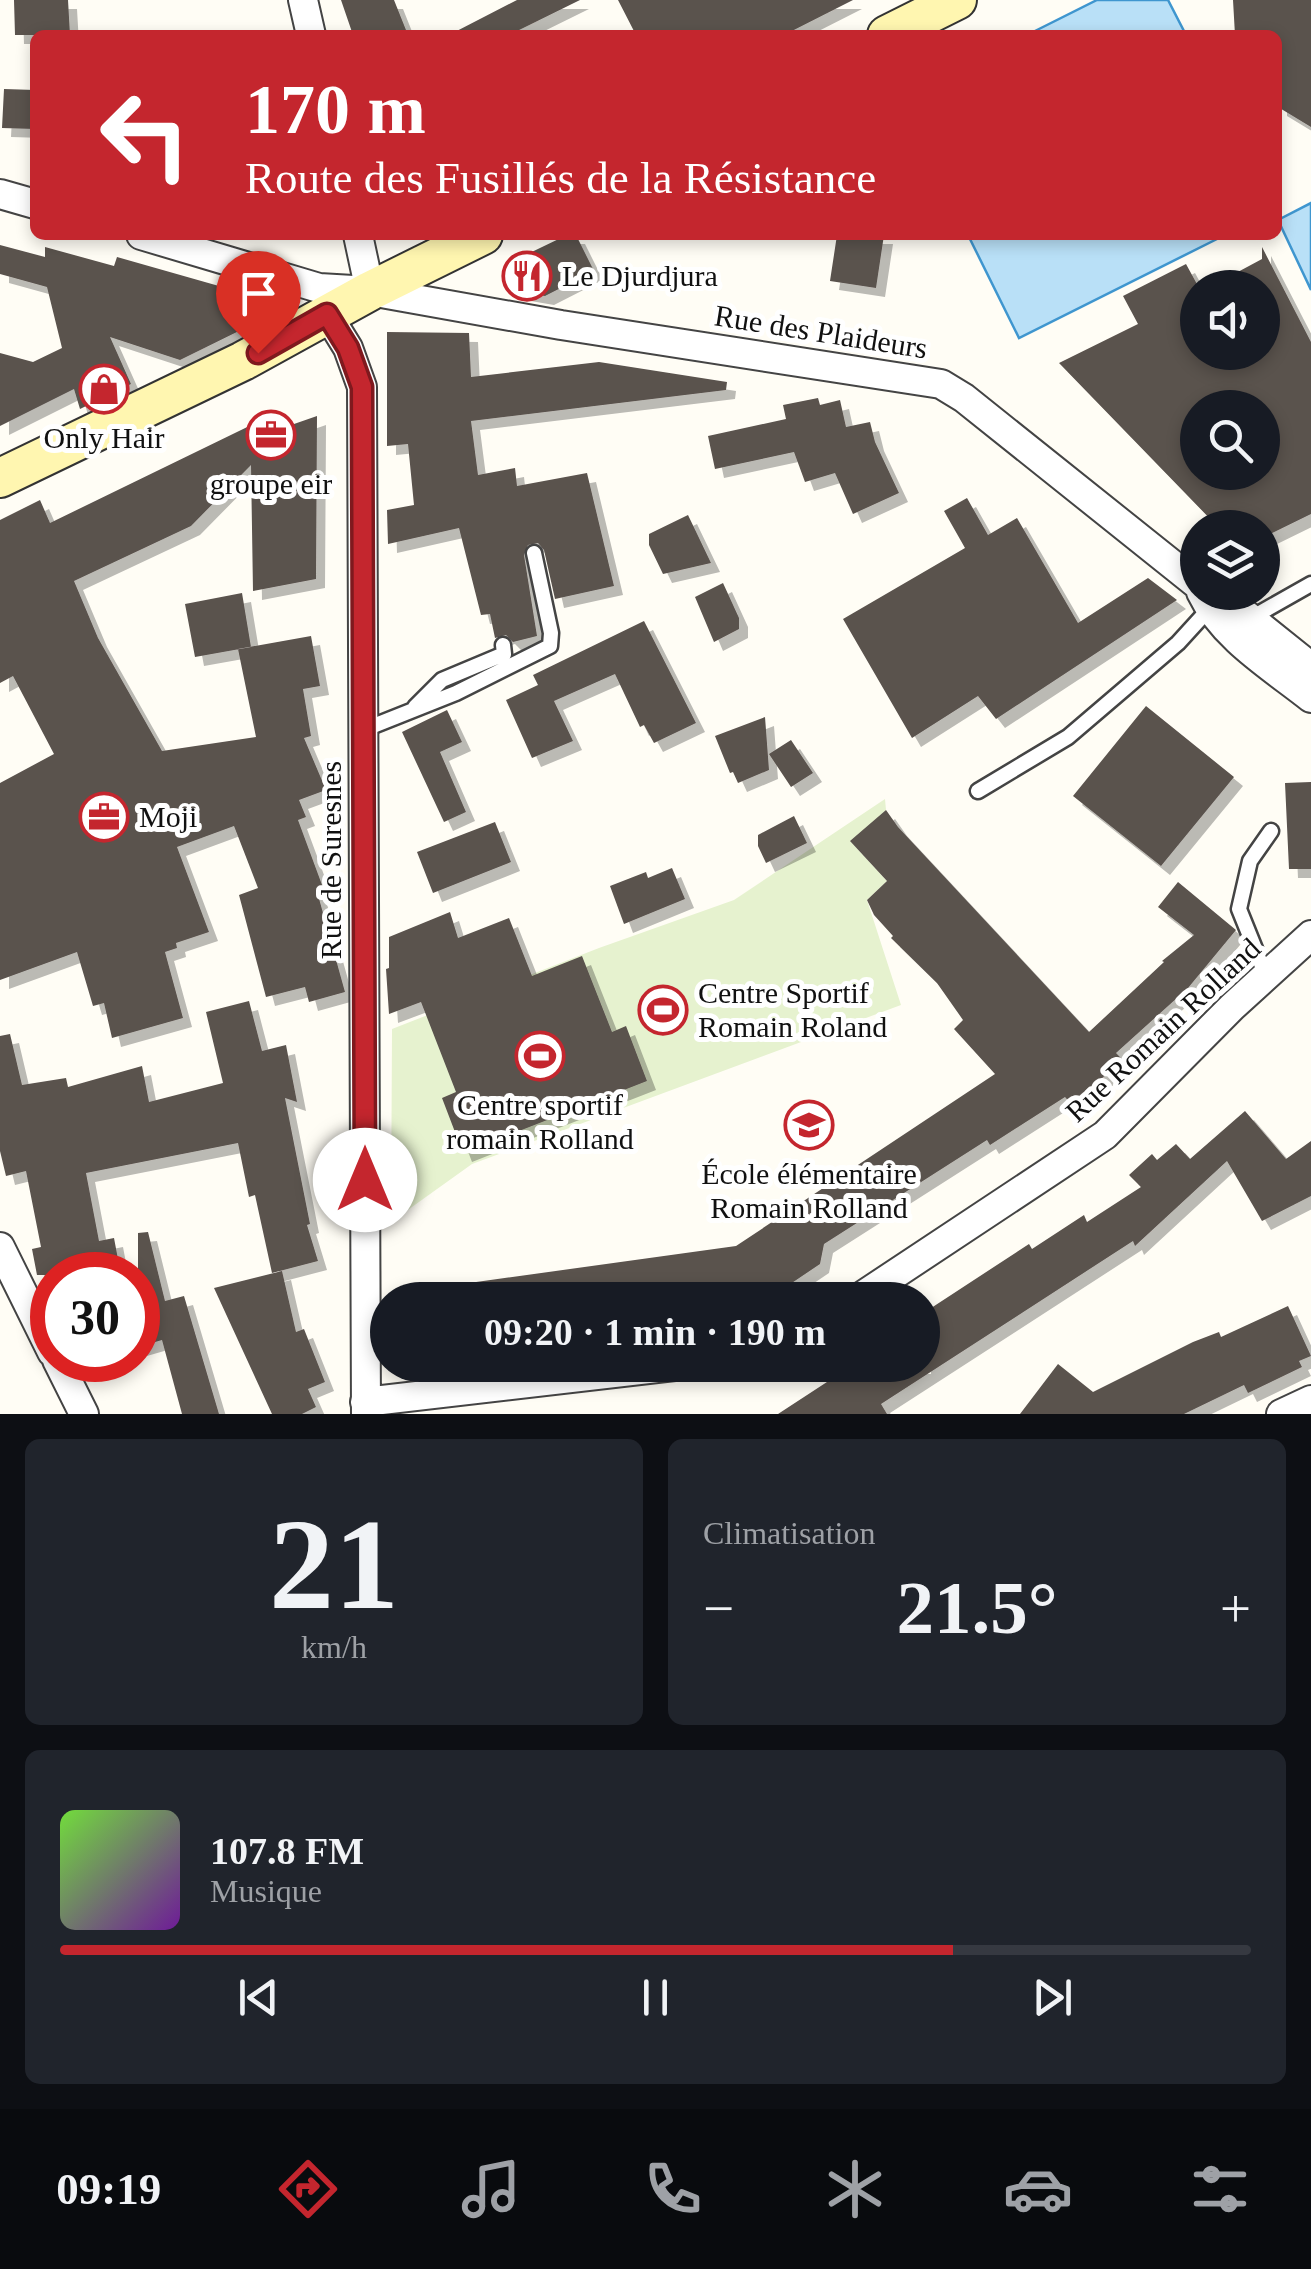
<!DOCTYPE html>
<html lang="fr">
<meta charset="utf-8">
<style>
body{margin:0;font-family:"Times New Roman",serif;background:#20242c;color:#f1f3f6;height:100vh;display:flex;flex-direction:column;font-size:38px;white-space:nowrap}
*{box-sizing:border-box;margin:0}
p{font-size:32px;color:#9ea1a6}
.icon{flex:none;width:55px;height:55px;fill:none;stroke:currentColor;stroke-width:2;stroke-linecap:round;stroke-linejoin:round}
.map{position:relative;height:1414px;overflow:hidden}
.details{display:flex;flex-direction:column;gap:25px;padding:25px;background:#0d0f14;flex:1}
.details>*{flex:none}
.guide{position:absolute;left:30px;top:30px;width:1252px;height:210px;border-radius:15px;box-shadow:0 5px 15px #0003;background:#c4262e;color:#fff;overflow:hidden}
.buttons{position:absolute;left:1180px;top:270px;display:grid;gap:20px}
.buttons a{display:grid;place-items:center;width:100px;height:100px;border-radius:50%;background:#171b24;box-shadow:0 5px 15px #0003;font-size:50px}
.speed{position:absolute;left:30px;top:1252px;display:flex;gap:20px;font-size:50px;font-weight:700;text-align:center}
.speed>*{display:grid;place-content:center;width:130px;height:130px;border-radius:50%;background:#171b24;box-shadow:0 5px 15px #0003;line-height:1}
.speed .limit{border:15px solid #d22;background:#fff;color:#111}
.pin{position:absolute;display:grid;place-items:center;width:85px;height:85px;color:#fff;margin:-102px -42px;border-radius:50% 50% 50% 0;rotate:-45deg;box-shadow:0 0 10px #0007}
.pin .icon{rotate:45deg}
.me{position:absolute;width:110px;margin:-55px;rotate:0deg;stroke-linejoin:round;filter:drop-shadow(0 0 8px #0008)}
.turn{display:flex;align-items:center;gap:35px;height:210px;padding:0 50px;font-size:45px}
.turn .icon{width:130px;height:130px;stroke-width:2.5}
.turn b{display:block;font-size:70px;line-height:85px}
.big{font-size:75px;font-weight:800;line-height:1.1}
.details .tile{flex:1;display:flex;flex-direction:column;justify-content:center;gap:15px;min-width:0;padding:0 35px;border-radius:15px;background:#20242c}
.details .dial{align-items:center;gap:0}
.dial b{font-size:130px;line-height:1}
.song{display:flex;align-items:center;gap:30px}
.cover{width:120px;height:120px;border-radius:15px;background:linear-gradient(135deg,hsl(100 70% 55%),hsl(280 70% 35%))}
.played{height:10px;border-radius:5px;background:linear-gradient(90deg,#c4262e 75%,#363941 75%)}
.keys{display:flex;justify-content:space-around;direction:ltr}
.heat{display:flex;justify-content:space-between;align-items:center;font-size:55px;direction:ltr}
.details .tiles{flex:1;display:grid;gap:25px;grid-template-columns:1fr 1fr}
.tile:last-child{grid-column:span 2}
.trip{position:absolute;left:370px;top:1282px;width:570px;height:100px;border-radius:50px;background:#171b24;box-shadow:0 5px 15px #0003;font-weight:800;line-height:100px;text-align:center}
.menu{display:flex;height:160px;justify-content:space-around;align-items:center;background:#090b0e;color:#9ea1a6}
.menu .icon{width:70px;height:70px}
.menu .active{color:#c4262e}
.menu b{font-size:45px;color:#f1f3f6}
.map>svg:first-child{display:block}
.pitch{fill:#e6f2cf}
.water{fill:#b9e0f7;stroke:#3f96cf;stroke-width:2.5}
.building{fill:#5a524d;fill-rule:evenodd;filter:url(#shadow)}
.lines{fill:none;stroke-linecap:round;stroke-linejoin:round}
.service-casing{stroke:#444;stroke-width:19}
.minor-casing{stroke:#444;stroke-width:32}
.secondary-casing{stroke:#333;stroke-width:42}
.service{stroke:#fff;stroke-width:14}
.minor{stroke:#fff;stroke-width:28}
.secondary{stroke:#fff6b0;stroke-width:38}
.route-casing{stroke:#7f191e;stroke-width:25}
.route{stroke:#c4262e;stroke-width:18}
.labels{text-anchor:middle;stroke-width:10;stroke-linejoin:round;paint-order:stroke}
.poi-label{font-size:30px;fill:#111;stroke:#fff}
.street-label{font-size:30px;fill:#111;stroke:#fff}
</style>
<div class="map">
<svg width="1311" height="1414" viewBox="0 0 1311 1414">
<defs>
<filter id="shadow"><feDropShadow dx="9" dy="9" stdDeviation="0" flood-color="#0004"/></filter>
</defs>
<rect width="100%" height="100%" fill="#fffdf5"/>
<path class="pitch" d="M 885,799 L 886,810 L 851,842 L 887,881 L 867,900 L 901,1005 L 472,1164 L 391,1222 L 392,1029 L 599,948 L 734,900 Z"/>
<path class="water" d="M 1097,0 L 1168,0 L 1186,35 L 1027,35 Z
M 1311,203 L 1311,290 L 1278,220 Z
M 968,235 L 1225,235 L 1019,338 Z"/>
<path class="building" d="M 14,0 L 68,0 L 70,35 L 15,35 Z
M 341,0 L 394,0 L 408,35 L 353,35 Z
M 517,0 L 580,0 L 509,35 L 449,35 Z
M 618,0 L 853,0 L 784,35 L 636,35 Z
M 1233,0 L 1311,0 L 1311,127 L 1278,107 L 1278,35 L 1235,35 Z
M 4,89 L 35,90 L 35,129 L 2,128 Z
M 567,235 L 576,235 L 594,271 L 545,296 L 516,291 L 509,277 L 513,261 Z
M 837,235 L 884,235 L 876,288 L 830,281 Z
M 0,245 L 45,257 L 45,247 L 114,266 L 117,257 L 247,294 L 247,327 L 180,360 L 110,337 L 131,384 L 80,409 L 74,389 L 0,426 L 0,353 L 33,362 L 62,348 L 47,287 L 0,274 Z
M 1262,247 L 1311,342 L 1311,514 L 1262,538 L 1262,528 L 1219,528 L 1059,363 L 1138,324 L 1123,296 L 1186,264 L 1198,286 L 1198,352 L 1262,352 L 1262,288 L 1208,288 L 1262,259 ZM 1198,408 L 1262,408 L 1262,472 L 1198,472 Z
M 387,332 L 469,333 L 471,377 L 599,362 L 727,382 L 726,390 L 471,421 L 478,475 L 515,468 L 517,486 L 587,473 L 614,586 L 555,599 L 544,550 L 538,543 L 528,545 L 524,555 L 537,636 L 513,642 L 506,635 L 495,638 L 490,614 L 481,615 L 459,528 L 388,544 L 387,510 L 414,505 L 408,444 L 387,446 Z
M 818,398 L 820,405 L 840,400 L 846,427 L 870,422 L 875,442 L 899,493 L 853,514 L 835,473 L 805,482 L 794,452 L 715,469 L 708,436 L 786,419 L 783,405 Z
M 276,413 L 294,424 L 317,416 L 316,579 L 253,591 L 251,465 L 191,526 L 74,581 L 98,638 L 162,751 L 256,737 L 238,649 L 311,636 L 320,686 L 303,689 L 311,736 L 304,738 L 326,790 L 299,800 L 306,817 L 298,820 L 325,893 L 318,895 L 345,992 L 309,1002 L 305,987 L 266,997 L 239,895 L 258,888 L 234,826 L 177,847 L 209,932 L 176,943 L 177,948 L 165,952 L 183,1018 L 112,1038 L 104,1003 L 93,1006 L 77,952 L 0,980 L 0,783 L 54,754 L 13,676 L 0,683 L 0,520 L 40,500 L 50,523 Z
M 967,498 L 988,535 L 1017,518 L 1078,623 L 1148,578 L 1177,600 L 996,719 L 978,696 L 912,738 L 843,619 L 965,548 L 944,511 Z
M 688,515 L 711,563 L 663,574 L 649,545 L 649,534 Z
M 723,583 L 739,618 L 739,629 L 714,642 L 695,597 Z
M 242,593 L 251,647 L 195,657 L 185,604 Z
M 644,621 L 696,723 L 654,743 L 644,725 L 640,727 L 615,674 L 554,701 L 573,741 L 532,758 L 506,700 L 538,685 L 533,675 Z
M 1146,706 L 1234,777 L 1161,866 L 1073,796 Z
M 447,710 L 462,742 L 440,752 L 466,812 L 444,822 L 402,732 Z
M 765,717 L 769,770 L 738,783 L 733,772 L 730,773 L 715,736 Z
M 791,740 L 813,773 L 791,787 L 769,754 Z
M 1311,782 L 1311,869 L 1289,869 L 1285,783 Z
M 886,810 L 898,827 L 1089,1032 L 1164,962 L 1162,961 L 1194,935 L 1158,907 L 1178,882 L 1236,930 L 1188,988 L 1116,1053 L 1122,1059 L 1073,1106 L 1065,1097 L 990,1145 L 987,1140 L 824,1244 L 820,1264 L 771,1297 L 762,1300 L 470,1300 L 469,1283 L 736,1246 L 995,1074 L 954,1029 L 963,1020 L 937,983 L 891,938 L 893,936 L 874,915 L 867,900 L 887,881 L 850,841 Z
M 794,816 L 807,843 L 766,863 L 758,846 L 758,835 Z
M 495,822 L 511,862 L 433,893 L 417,852 Z
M 672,868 L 685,899 L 624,924 L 610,886 L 646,872 L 648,878 Z
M 450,912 L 458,938 L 509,918 L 532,976 L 582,956 L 612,1032 L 626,1026 L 647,1081 L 463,1153 L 442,1098 L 456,1092 L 421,1002 L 389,1014 L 386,969 L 389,968 L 389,937 Z
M 249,1001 L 262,1051 L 286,1045 L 297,1102 L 285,1098 L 310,1224 L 307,1225 L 318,1261 L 272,1273 L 255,1195 L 249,1197 L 238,1143 L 86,1173 L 99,1241 L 114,1238 L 121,1275 L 37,1275 L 32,1249 L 41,1247 L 26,1171 L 6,1176 L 0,1151 L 0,1036 L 10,1034 L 22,1085 L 66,1078 L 68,1087 L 142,1066 L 149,1102 L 223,1083 L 206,1012 Z
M 1245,1111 L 1286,1159 L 1311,1141 L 1311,1196 L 1262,1221 L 1227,1161 L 1135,1246 L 1133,1241 L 881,1404 L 887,1414 L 778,1414 L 853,1365 L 922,1365 L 922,1314 L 1029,1244 L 1032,1249 L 1084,1215 L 1087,1222 L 1141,1187 L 1129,1175 L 1152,1154 L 1157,1160 L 1176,1144 L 1190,1159 Z
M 148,1232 L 165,1301 L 184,1296 L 219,1414 L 182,1414 L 162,1340 L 138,1347 L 138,1233 Z
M 282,1271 L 296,1332 L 304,1329 L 325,1382 L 308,1389 L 316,1407 L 302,1414 L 272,1414 L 214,1288 Z
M 1288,1306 L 1311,1356 L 1299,1361 L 1302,1367 L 1248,1393 L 1244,1385 L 1184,1414 L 1020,1414 L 1058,1364 L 1093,1392 L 1193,1342 L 1219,1332 L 1221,1337 Z"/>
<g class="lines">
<g class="service-casing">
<path id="service" d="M 1251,618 L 1311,584
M 415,707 L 442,680 L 504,654 L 503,645
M 363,730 L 456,693 L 550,646 L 551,633 L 534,553
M 978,791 L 1068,737 L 1178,643 L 1209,609
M 1266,976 L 1239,909 L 1250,861 L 1271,831"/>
</g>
<g class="minor-casing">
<path id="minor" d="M 303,0 L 311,35
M 0,194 L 35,204
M 141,235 L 319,288 L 370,291 L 561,325 L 941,384 L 964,398 L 1198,585
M 358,235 L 370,291
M 327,314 L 348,348 L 362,387 L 366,1414
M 1201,592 C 1223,638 1272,667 1311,698
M 1211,592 L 1235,606 L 1311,667
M 0,1247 L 52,1352
M 856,1300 L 1105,1135 L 1232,1007 L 1311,935
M 57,1360 L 84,1414
M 365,1402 L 683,1365
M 1281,1414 L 1311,1400"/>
</g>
<g class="secondary-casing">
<path id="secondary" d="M 887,35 L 957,0
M 0,478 L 243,361 L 370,291 L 483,235"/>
</g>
<use href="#service" class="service"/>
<use href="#minor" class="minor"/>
<use href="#secondary" class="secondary"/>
</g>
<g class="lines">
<g class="route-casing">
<path id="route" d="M 258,353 L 327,314 L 348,348 L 362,387 L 365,1180"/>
</g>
<use href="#route" class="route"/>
</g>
<defs>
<g id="restaurant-ring" transform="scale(2.5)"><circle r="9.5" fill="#fff" stroke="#c4262e" stroke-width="1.5"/><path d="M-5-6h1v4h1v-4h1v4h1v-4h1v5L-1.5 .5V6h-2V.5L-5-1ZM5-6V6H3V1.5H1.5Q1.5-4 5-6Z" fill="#c4262e"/></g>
<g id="shop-ring" transform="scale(2.5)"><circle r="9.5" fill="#fff" stroke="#c4262e" stroke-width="1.5"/><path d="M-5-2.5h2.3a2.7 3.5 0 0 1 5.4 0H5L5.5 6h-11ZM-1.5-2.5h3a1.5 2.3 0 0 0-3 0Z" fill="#c4262e"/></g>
<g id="office-ring" transform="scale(2.5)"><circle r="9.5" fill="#fff" stroke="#c4262e" stroke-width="1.5"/><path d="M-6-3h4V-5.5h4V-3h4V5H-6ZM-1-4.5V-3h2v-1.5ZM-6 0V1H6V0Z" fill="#c4262e"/></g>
<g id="stadium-ring" transform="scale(2.5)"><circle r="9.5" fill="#fff" stroke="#c4262e" stroke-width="1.5"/><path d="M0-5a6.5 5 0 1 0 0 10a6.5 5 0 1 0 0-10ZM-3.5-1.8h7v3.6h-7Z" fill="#c4262e"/></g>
<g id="school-ring" transform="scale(2.5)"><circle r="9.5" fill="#fff" stroke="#c4262e" stroke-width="1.5"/><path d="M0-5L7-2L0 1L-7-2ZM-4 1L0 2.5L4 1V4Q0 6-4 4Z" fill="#c4262e"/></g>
</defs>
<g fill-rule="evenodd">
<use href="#restaurant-ring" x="527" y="276"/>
<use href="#shop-ring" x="104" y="389"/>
<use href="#office-ring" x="271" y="435"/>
<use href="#office-ring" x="104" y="817"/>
<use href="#stadium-ring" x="663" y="1010"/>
<use href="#stadium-ring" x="540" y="1056"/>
<use href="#school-ring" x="809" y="1125"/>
</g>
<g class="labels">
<g class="poi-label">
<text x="562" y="286" text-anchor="start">Le Djurdjura</text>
<text x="104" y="448">Only Hair</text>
<text x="271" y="494">groupe eir</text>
<text x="139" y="827" text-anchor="start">Moji</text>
<text x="698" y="1003" text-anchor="start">Centre Sportif<tspan x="698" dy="34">Romain Roland</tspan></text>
<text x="540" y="1115">Centre sportif<tspan x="540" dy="34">romain Rolland</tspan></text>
<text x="809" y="1184">École élémentaire<tspan x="809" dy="34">Romain Rolland</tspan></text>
</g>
<g class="street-label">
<text transform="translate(821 332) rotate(9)" y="10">Rue des Plaideurs</text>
<text transform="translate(331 860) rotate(-90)" y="10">Rue de Suresnes</text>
<text transform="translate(1163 1030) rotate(-43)" y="10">Rue Romain Rolland</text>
</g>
</g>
</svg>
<div class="buttons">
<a><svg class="icon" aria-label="sound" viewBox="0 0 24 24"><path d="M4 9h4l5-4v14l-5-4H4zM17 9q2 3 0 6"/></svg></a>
<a><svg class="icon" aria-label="search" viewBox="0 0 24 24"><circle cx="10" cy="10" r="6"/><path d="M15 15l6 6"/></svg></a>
<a><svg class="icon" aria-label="layers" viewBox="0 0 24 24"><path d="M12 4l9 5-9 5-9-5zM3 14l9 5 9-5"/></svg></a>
</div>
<div class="speed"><div class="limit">30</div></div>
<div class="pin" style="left:258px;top:353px;background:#d93025"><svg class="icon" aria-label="arrive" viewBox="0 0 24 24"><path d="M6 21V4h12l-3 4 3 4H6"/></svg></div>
<svg class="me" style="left:365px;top:1180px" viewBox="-20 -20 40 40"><circle r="19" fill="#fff"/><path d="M0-13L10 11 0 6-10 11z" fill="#c4262e"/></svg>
<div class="trip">09:20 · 1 min · 190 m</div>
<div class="guide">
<div class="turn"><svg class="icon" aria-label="left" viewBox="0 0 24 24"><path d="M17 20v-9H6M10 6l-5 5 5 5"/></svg><div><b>170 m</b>Route des Fusillés de la Résistance</div></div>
</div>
</div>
<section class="details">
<div class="tiles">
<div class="tile dial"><b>21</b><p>km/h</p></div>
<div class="tile"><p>Climatisation</p>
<div class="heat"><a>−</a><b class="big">21.5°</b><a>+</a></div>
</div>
<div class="tile">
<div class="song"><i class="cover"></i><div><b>107.8 FM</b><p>Musique</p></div></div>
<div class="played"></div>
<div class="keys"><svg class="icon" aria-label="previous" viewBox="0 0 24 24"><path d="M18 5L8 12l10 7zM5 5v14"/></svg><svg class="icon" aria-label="pause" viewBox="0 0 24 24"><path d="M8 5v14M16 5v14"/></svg><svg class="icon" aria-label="next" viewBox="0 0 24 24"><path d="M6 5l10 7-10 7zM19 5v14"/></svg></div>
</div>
</div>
</section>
<nav class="menu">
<b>09:19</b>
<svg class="icon active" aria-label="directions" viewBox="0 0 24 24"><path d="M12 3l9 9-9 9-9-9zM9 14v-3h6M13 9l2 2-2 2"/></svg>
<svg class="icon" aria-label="music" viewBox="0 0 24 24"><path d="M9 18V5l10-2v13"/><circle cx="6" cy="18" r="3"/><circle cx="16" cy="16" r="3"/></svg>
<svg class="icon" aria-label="phone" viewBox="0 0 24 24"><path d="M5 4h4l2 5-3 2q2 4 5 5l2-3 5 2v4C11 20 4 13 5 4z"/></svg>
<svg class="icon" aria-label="climate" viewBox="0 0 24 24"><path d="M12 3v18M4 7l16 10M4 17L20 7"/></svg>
<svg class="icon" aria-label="car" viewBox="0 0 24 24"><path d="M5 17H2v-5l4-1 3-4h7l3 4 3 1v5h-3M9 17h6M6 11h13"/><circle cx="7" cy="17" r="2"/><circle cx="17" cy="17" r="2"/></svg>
<svg class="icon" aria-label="filters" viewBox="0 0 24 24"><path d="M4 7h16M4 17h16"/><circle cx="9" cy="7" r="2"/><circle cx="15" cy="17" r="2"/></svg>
</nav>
